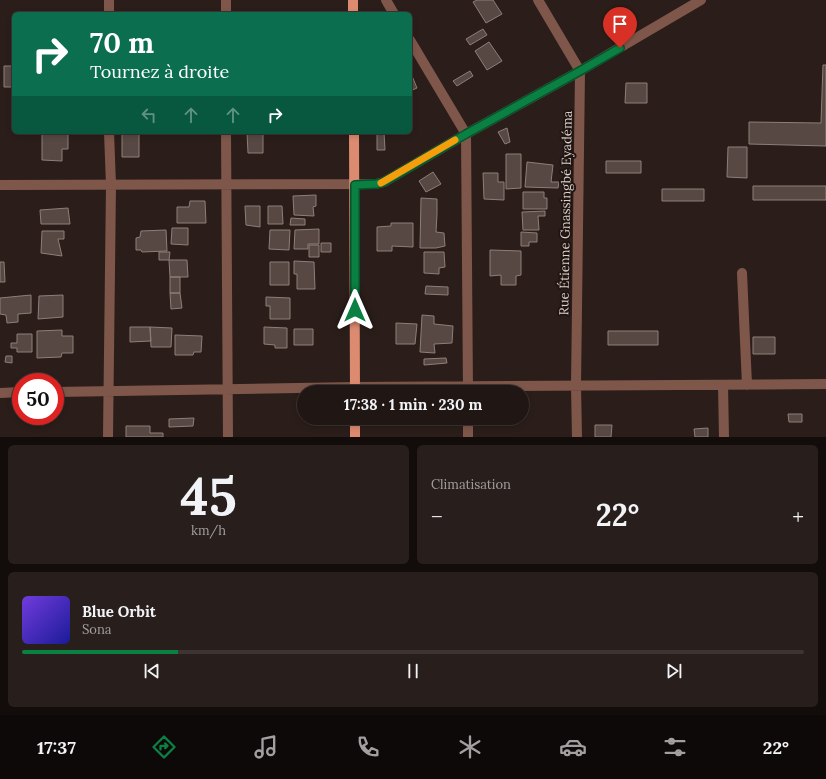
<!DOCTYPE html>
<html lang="fr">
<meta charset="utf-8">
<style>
body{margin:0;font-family:Lora,serif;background:#281f1d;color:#f1f3f6;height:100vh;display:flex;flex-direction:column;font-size:15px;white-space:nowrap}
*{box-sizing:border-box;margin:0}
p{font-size:13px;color:#a29fa0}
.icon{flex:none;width:22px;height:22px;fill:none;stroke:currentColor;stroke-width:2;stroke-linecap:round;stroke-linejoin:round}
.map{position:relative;height:437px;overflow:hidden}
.drawer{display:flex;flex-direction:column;gap:8px;padding:8px;background:#120c0b;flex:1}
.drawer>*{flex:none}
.banner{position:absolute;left:12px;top:12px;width:400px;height:122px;border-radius:6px;box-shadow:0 2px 6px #0003,0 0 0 1px #3d3534;background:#0b6e4f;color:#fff;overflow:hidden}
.speed{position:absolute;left:12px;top:373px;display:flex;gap:8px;font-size:20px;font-weight:700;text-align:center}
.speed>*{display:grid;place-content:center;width:52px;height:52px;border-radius:50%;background:#201614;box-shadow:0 2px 6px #0003,0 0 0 1px #3d3534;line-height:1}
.speed .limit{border:6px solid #d22;background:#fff;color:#111}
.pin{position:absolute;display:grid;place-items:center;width:34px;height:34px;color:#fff;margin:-41px -17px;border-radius:50% 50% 50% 0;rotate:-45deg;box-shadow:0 0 4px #0007}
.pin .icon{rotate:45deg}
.me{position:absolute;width:44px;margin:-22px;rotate:0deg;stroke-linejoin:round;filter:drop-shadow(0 0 3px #0008)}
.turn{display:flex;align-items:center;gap:14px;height:84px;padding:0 12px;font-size:18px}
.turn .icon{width:52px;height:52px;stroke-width:2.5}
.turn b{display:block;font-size:28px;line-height:34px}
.lanes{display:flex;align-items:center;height:38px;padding:0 12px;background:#0003;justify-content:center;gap:20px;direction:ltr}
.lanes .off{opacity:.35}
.big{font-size:30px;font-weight:700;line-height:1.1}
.drawer .tile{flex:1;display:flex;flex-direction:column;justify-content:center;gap:6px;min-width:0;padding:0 14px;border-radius:6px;background:#281f1d}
.drawer .dial{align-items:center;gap:0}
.dial b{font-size:52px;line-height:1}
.song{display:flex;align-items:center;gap:12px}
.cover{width:48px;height:48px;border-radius:6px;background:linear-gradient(135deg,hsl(260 70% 55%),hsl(240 70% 35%))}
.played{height:4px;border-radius:2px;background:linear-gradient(90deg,#0b8043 20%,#3d3534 20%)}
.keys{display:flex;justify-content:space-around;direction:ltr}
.heat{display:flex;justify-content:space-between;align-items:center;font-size:22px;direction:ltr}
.drawer .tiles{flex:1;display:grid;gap:8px;grid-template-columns:1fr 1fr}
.tile:last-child{grid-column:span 2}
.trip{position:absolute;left:297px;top:385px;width:232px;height:40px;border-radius:20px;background:#201614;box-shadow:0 2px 6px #0003,0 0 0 1px #3d3534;font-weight:700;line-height:40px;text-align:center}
.tabs{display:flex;height:64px;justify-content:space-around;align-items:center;background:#0d0908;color:#a29fa0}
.tabs .icon{width:28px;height:28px}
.tabs .selected{color:#0b8043}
.tabs b{font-size:18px;color:#f1f3f6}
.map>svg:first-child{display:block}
.building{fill:#574843;stroke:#8f7e78}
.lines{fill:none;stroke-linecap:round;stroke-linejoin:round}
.minor{stroke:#7f574a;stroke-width:10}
.major{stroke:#dd8b70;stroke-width:10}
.route-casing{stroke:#07532c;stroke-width:10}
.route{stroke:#0b8043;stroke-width:7}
.slow{stroke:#f59e0b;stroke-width:7}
.labels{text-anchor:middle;stroke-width:4;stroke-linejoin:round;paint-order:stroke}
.street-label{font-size:13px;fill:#dbd2cf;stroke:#211511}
</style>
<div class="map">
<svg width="826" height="437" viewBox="0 0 826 437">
<rect width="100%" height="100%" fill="#2b1e1a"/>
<path class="building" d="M 477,0 L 493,0 L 502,14 L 486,23 L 473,2 Z
M 483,29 L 487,35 L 470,45 L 466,39 Z
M 489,42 L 502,61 L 487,70 L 475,51 Z
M 823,65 L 826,65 L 826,146 L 749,144 L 749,122 L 821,123 Z
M 4,66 L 14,66 L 14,87 L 4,87 Z
M 470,71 L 473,76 L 457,86 L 453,81 Z
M 412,76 L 417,88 L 410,91 L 410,77 Z
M 626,83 L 647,83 L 647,103 L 625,103 Z
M 507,128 L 510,142 L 505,144 L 498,132 Z
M 42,132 L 68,132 L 68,149 L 62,149 L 62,161 L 42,160 Z
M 122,132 L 139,132 L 139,157 L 122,157 Z
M 247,132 L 263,132 L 263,153 L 248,153 Z
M 377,132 L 384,132 L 385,150 L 377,150 Z
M 728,147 L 747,147 L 747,178 L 727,177 Z
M 506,154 L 521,154 L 521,188 L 506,189 Z
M 606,161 L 641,161 L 641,173 L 606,173 Z
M 527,162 L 553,165 L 551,182 L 559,182 L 558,188 L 525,187 Z
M 433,172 L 441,184 L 426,192 L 419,181 Z
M 483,173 L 498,173 L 498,182 L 504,182 L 504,200 L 484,199 Z
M 753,186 L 826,186 L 826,200 L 753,200 Z
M 662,189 L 704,189 L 704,201 L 662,201 Z
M 523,192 L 544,192 L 544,198 L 547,198 L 547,209 L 523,209 Z
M 316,195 L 316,206 L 313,207 L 314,216 L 294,215 L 293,196 Z
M 421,198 L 437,199 L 437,214 L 436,232 L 444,233 L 445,246 L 436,248 L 420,248 Z
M 190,201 L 205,201 L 206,223 L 177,223 L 177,207 L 189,207 Z
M 245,206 L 260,206 L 260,227 L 246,225 Z
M 268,206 L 282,206 L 283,224 L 268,224 Z
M 68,208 L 70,224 L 41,224 L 40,210 Z
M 545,211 L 545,216 L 538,216 L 539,230 L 523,230 L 522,212 Z
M 291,218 L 305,219 L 305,225 L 290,225 Z
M 391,223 L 413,223 L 413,247 L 392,246 L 392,251 L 377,251 L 377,227 L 391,226 Z
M 172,228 L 188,228 L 188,245 L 171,244 Z
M 319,229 L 319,244 L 308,244 L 308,249 L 294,249 L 295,230 Z
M 166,230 L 167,251 L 142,252 L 141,250 L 136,250 L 136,238 L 140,237 L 141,231 Z
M 270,230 L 290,230 L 289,250 L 269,249 Z
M 42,231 L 64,231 L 64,239 L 58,239 L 62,256 L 41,253 Z
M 521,232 L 537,233 L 537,242 L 529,242 L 529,246 L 521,246 Z
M 321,243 L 331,243 L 331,252 L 321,252 Z
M 309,245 L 319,245 L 319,257 L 309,257 Z
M 490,250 L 521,251 L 521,275 L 516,276 L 516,285 L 501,285 L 501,275 L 490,276 Z
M 159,252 L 170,252 L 169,260 L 159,260 Z
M 424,252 L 444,252 L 445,267 L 439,268 L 439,274 L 424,273 Z
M 169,260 L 187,260 L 188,277 L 170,277 Z
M 294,261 L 314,262 L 315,289 L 297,289 L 297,274 L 294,274 Z
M 0,262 L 4,262 L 5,282 L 0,282 Z
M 270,262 L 289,262 L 289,285 L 270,285 Z
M 170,277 L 180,277 L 180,293 L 170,293 Z
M 426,286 L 448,287 L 448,295 L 425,294 Z
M 170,293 L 180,293 L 182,308 L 171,309 Z
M 31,295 L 31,313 L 18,314 L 18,322 L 7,323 L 6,315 L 0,314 L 0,298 Z
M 63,295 L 63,317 L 38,319 L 39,296 Z
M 266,297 L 290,298 L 290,319 L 270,319 L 270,306 L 266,306 Z
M 422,315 L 434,316 L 434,324 L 453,326 L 452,343 L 434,344 L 435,353 L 420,352 Z
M 396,323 L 417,324 L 415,344 L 396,344 Z
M 130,327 L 150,327 L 151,341 L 130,342 Z
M 150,327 L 172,328 L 171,347 L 151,347 Z
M 264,327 L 287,328 L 287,348 L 275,348 L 275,345 L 264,344 Z
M 294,329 L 313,329 L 313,345 L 294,345 Z
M 62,330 L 62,336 L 73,336 L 73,353 L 62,353 L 61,357 L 37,358 L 37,331 Z
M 608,331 L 658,331 L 658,345 L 608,345 Z
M 17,334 L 32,334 L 32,352 L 17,352 L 17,348 L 11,348 L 11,343 L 17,343 Z
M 175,335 L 202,336 L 201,352 L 194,352 L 193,355 L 175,355 Z
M 753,337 L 775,337 L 775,354 L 753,354 Z
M 6,356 L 12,356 L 12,363 L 5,362 Z
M 446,358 L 447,363 L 424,365 L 424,359 Z
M 788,414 L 802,414 L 802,422 L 789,422 Z
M 194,418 L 193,426 L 169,427 L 169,419 Z
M 595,425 L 612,425 L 611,437 L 595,437 Z
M 126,426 L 150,426 L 150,433 L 163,433 L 163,437 L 126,437 Z
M 708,428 L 708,437 L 695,437 L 694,429 Z"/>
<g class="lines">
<path class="minor" d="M 109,0 L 109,14
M 386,0 L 394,14
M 538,0 L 580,71 L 576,386 L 577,437
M 226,14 L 226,0
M 410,40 L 466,134 L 468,392
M 226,132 L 228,437
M 0,185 L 376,184 L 384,182 L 466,134 L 580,71 L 701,0
M 742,273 L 747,385
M 723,385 L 724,437
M 55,392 L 355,387 L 826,384
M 0,393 L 21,392
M 468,418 L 468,437
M 108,437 L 111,185 L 109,132"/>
<path class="major" d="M 353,0 L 353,14
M 354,132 L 355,392
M 355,418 L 355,437"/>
</g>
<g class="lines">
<g class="route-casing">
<path id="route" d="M 355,310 L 355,185 L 376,184 L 384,182 L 466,134 L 580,71 L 620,48"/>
</g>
<use href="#route" class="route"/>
<path class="slow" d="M 381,183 L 455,140"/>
</g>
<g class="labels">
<g class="street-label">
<text transform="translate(565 213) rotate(-89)" y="5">Rue Étienne Gnassingbé Eyadéma</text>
</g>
</g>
</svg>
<div class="speed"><div class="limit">50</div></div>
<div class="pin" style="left:620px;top:48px;background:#d93025"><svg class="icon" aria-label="arrive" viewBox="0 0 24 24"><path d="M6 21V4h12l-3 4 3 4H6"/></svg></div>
<svg class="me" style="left:355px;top:310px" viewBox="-20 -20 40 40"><path d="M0-17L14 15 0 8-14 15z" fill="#0b8043" stroke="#fff" stroke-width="4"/></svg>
<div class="trip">17:38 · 1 min · 230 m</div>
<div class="banner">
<div class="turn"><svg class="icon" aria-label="right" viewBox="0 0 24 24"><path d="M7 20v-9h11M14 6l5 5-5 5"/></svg><div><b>70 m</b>Tournez à droite</div></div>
<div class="lanes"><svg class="icon off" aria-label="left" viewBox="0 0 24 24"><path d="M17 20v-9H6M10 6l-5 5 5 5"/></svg><svg class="icon off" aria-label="ahead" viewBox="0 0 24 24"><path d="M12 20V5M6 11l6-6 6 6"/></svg><svg class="icon off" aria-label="ahead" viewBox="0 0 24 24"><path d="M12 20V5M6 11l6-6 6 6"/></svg><svg class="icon" aria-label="right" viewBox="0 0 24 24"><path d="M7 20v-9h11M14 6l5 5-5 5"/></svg></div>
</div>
</div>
<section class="drawer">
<div class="tiles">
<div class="tile dial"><b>45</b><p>km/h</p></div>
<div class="tile"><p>Climatisation</p>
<div class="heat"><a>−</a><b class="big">22°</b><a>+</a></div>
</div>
<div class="tile">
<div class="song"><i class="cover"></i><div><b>Blue Orbit</b><p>Sona</p></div></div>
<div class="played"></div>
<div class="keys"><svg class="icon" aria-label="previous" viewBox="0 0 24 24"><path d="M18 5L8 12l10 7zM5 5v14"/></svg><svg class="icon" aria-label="pause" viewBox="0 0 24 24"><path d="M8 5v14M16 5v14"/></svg><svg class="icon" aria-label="next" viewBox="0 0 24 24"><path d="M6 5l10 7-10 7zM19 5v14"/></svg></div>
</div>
</div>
</section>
<nav class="tabs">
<b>17:37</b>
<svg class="icon selected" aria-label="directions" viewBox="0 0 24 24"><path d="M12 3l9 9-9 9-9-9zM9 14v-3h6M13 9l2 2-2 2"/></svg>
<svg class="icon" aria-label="music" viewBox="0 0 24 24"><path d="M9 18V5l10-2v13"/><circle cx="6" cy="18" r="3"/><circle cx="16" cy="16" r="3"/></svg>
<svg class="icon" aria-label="phone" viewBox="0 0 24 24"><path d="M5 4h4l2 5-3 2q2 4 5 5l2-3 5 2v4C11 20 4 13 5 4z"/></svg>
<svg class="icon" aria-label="climate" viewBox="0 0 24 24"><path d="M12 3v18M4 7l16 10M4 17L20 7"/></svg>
<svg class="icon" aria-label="car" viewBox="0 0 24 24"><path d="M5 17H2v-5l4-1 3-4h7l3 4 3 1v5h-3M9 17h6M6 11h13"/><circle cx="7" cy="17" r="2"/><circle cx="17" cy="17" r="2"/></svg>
<svg class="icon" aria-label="filters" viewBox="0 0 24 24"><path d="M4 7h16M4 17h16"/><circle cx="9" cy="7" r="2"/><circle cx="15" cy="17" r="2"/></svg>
<b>22°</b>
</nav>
